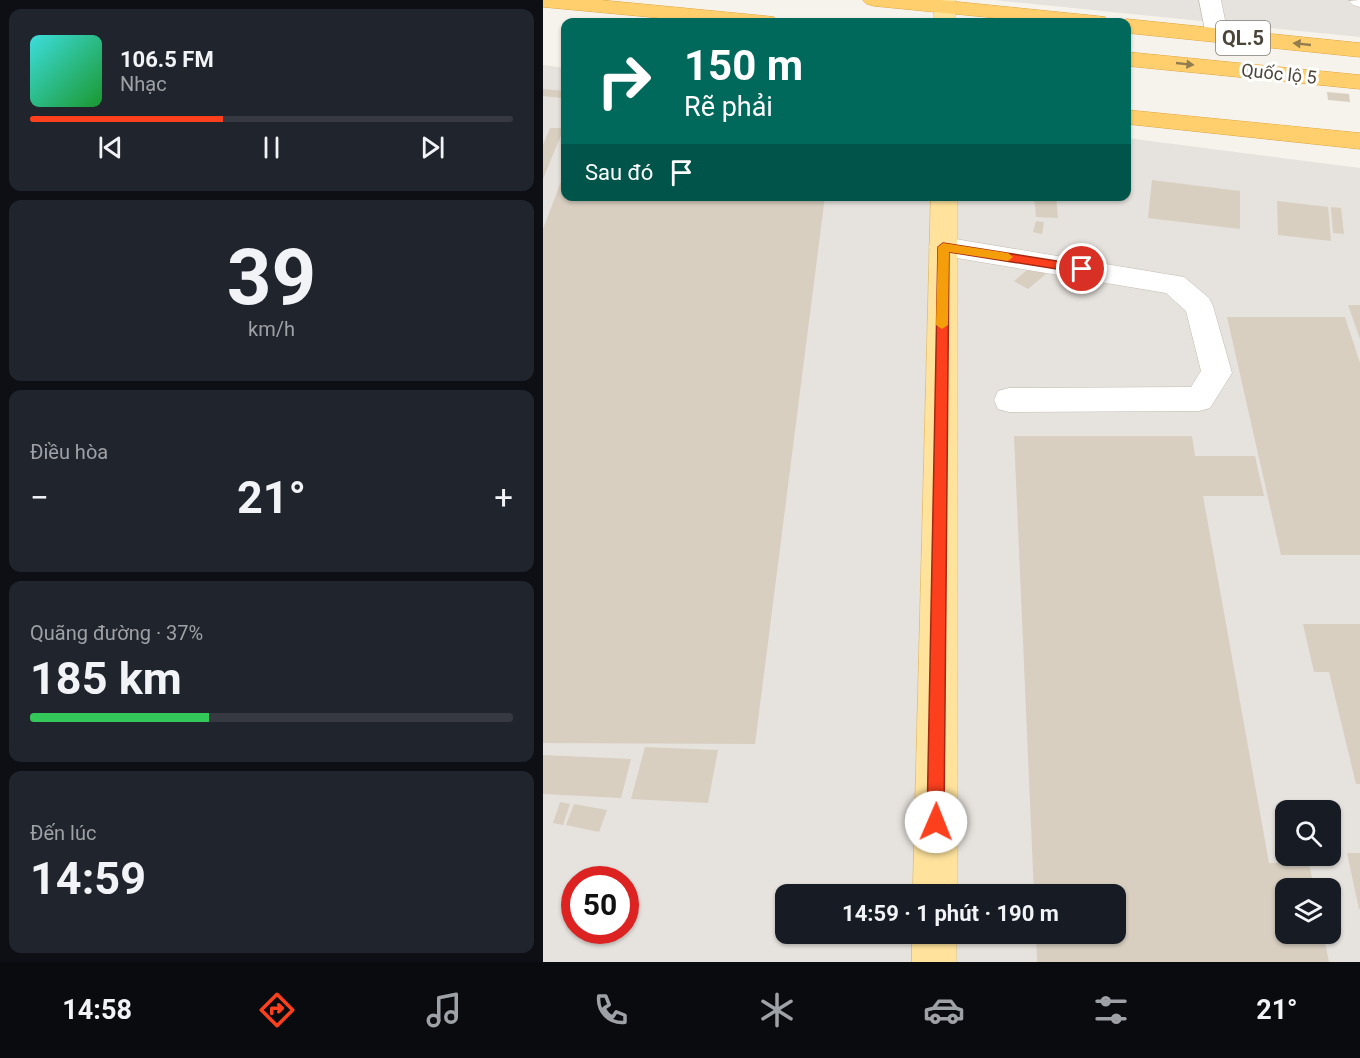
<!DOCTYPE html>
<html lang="vi">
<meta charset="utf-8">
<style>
body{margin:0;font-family:Roboto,sans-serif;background:#20242c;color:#f1f3f6;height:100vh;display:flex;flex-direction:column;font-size:22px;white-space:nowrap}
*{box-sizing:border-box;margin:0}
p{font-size:20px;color:#9ea1a6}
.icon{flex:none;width:33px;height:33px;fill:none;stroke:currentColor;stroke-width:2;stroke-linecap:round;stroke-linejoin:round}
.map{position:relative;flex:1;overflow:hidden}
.drawer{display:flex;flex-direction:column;gap:9px;padding:9px;background:#0d0f14;width:543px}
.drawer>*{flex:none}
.guide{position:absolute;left:18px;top:18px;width:570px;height:183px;border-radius:12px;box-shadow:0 2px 4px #0004;background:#00695c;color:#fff;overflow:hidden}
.controls{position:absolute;left:732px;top:800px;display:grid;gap:12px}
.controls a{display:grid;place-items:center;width:66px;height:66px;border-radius:12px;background:#171b24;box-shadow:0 2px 4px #0004;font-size:30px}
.speed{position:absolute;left:18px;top:866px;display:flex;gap:12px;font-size:30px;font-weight:700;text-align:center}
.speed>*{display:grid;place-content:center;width:78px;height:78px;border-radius:50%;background:#171b24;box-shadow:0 2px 4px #0004;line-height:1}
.speed .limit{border:9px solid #d22;background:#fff;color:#111}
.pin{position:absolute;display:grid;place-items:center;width:51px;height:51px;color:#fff;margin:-26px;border:3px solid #fff;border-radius:50%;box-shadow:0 2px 6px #0007}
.me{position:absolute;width:66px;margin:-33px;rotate:1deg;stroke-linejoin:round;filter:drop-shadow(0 0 4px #0008)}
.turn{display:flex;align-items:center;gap:21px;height:126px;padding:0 24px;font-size:27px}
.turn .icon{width:78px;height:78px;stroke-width:2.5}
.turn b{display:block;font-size:42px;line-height:51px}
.then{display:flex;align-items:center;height:57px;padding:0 24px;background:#0003;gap:12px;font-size:22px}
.big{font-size:45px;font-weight:700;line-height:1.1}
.drawer .widget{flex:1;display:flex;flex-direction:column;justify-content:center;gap:9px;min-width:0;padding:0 21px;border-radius:12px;background:#20242c}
.drawer .dial{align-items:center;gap:0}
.dial b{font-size:78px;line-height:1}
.song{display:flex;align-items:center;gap:18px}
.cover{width:72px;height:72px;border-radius:9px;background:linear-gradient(135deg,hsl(180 70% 55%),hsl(130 70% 35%))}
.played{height:6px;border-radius:3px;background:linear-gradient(90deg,#fc3f1d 40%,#363941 40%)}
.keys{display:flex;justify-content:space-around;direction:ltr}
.heat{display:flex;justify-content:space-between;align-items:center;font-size:33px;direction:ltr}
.charge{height:9px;border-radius:4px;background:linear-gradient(90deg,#34c759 37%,#363941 0)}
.trip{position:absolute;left:232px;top:884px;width:351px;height:60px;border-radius:12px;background:#171b24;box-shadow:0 2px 4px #0004;font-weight:700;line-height:60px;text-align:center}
.menu{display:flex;height:96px;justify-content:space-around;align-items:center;background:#090b0e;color:#9ea1a6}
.menu .icon{width:42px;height:42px}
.menu .on{color:#fc3f1d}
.menu b{font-size:27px;color:#f1f3f6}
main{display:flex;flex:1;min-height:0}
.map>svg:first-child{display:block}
.industrial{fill:#e6e2dd;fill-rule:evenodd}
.building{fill:#d8cfc1}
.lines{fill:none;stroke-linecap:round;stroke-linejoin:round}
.minor-casing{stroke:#c2bbae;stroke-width:1}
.major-casing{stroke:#e6c16a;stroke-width:1}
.highway-casing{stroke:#e0a43c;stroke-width:1}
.minor{fill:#fff;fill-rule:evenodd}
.major{fill:#ffe39c;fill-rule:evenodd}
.highway{fill:#ffcf6e;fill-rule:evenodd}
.oneway{fill:#937c4e}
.route{fill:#fc3f1d;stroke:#a42913;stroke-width:1.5}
.slow{fill:#f59e0b}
.labels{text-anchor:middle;stroke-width:6;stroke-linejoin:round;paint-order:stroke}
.far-street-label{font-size:18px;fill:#4b4439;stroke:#fff}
.shield{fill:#fff;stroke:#817c74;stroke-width:1.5}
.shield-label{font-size:20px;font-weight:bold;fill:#4b4439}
</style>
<main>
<section class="drawer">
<div class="widget">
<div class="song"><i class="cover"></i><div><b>106.5 FM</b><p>Nhạc</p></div></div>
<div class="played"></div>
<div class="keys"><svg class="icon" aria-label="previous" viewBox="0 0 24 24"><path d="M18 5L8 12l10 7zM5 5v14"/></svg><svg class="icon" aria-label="pause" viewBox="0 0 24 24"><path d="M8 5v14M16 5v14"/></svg><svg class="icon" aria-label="next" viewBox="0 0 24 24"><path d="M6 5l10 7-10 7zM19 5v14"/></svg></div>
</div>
<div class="widget dial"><b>39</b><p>km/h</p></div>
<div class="widget"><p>Điều hòa</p>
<div class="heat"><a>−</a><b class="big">21°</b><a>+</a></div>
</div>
<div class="widget"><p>Quãng đường · 37%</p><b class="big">185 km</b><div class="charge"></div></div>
<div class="widget"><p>Đến lúc</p><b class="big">14:59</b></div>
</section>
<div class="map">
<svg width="817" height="962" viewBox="0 0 817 962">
<rect width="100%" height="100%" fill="#f6f3ec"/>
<path class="industrial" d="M 450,0 L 817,0 L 817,37 Z
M 0,65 L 22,68 L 22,196 L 584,196 L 584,138 L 817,168 L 817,962 L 0,962 ZM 742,810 L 788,810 L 788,855 L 742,855 ZM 32,879 L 82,879 L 82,930 L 32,930 ZM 742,888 L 788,888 L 788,933 L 742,933 ZM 243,894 L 573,894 L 573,933 L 243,933 Z"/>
<path class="building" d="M 0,89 L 22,91 L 22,92 L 18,98 L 0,96 Z
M 784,92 L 806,94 L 807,102 L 785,100 Z
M 7,128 L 21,128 L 0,179 L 0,145 Z
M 22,171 L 22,196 L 282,196 L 212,744 L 0,743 L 0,229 Z
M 609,180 L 697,191 L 697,229 L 605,218 Z
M 491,196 L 513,196 L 515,218 L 493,217 Z
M 734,201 L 785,207 L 788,241 L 735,235 Z
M 788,207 L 798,208 L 801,234 L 790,233 Z
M 493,221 L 501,222 L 499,234 L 490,232 Z
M 489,266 L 503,274 L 485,289 L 471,281 Z
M 805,305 L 817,305 L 817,339 Z
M 684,317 L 802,317 L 817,363 L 817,555 L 738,555 Z
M 471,436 L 649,436 L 652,456 L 712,456 L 721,496 L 660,496 L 726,863 L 766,863 L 771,888 L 742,888 L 742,933 L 780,933 L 786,962 L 494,962 L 493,933 L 573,933 L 573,894 L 491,894 Z
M 760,624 L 817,624 L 817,784 L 813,784 L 786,672 L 771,672 Z
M 102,747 L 175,750 L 165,803 L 88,799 Z
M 0,755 L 88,759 L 78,798 L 0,794 Z
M 17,802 L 27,804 L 20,825 L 10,823 Z
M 31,804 L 64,810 L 56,832 L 23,825 Z
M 804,853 L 817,853 L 817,909 L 816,909 Z"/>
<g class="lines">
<g class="minor-casing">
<path id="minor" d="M 656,0 L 678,0 L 685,35 L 682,40 L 666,40 L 663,35 Z
M 817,0 L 817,7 L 810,5 L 806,1 Z
M 400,237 L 641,277 L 666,298 L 670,306 L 689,373 L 667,408 L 656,411 L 466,412 L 455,409 L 451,400 L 455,391 L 466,388 L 648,387 L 658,371 L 643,311 L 623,293 L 390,254 L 386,247 L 390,240 Z"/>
</g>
<g class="major-casing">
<path id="major" d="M 390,0 L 412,0 L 412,22 L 392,22 Z
M 388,196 L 414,196 L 414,894 L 370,894 Z
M 369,933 L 413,933 L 413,962 L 369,962 Z"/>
</g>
<g class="highway-casing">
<path id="highway" d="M 0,0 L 57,0 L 223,16 L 231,17 L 234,22 L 160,22 L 0,7 Z
M 320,0 L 396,0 L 554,16 L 562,17 L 565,22 L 494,22 L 331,6 L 324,4 Z
M 584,19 L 817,43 L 817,57 L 584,33 L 584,22 L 576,22 Z
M 584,52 L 817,75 L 817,89 L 584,66 Z
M 584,110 L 817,133 L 817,149 L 584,124 Z"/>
</g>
<use href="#minor" class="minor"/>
<use href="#major" class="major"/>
<use href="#highway" class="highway"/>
</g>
<defs><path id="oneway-solid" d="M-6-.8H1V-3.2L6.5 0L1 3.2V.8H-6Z" transform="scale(1.5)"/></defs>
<g class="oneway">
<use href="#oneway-solid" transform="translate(759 44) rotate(-174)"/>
<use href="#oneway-solid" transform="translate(642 64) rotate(6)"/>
</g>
<path class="route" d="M 400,243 L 539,265 L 545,269 L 539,273 L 406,252 L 401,822 L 399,828 L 393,831 L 386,828 L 384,822 L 395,247 Z"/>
<path class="slow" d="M 400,243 L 465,253 L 470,257 L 465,261 L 406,252 L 405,325 L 399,329 L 393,325 L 395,247 Z"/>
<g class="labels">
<g class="far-street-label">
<text transform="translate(736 74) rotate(6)" y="6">Quốc lộ 5</text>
</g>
<rect class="shield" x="673" y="21" width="54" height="34" rx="4.5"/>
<g class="shield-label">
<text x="700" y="45">QL.5</text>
</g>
</g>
</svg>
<div class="controls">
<a><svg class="icon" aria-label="search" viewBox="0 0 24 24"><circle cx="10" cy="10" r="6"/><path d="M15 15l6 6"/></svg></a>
<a><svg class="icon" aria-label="layers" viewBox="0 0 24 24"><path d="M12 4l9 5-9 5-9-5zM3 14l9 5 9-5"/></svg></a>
</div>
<div class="speed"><div class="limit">50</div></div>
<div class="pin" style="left:539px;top:269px;background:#d93025"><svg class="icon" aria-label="arrive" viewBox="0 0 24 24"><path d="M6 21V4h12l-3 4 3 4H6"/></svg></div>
<svg class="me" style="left:393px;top:822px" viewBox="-20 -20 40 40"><circle r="19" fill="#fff"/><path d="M0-13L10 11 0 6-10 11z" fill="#fc3f1d"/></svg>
<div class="trip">14:59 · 1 phút · 190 m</div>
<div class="guide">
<div class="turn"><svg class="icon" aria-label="right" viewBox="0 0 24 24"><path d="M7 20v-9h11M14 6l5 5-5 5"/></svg><div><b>150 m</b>Rẽ phải</div></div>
<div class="then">Sau đó<svg class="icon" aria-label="arrive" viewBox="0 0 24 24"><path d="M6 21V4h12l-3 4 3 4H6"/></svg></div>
</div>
</div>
</main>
<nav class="menu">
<b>14:58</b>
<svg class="icon on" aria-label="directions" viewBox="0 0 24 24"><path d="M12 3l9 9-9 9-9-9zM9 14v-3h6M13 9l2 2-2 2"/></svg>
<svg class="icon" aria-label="music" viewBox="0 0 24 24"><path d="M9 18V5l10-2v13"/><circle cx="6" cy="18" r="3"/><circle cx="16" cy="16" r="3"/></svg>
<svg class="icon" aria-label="phone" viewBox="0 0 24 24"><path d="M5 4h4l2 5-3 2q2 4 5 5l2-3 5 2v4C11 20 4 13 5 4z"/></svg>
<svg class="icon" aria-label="climate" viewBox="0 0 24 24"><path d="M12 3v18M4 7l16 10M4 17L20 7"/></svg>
<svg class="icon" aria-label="car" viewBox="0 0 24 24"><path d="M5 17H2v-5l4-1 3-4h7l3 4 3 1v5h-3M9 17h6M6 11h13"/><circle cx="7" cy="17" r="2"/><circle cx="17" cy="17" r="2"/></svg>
<svg class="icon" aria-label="filters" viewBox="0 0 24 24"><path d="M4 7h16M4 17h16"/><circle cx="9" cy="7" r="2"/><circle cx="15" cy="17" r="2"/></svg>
<b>21°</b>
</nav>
